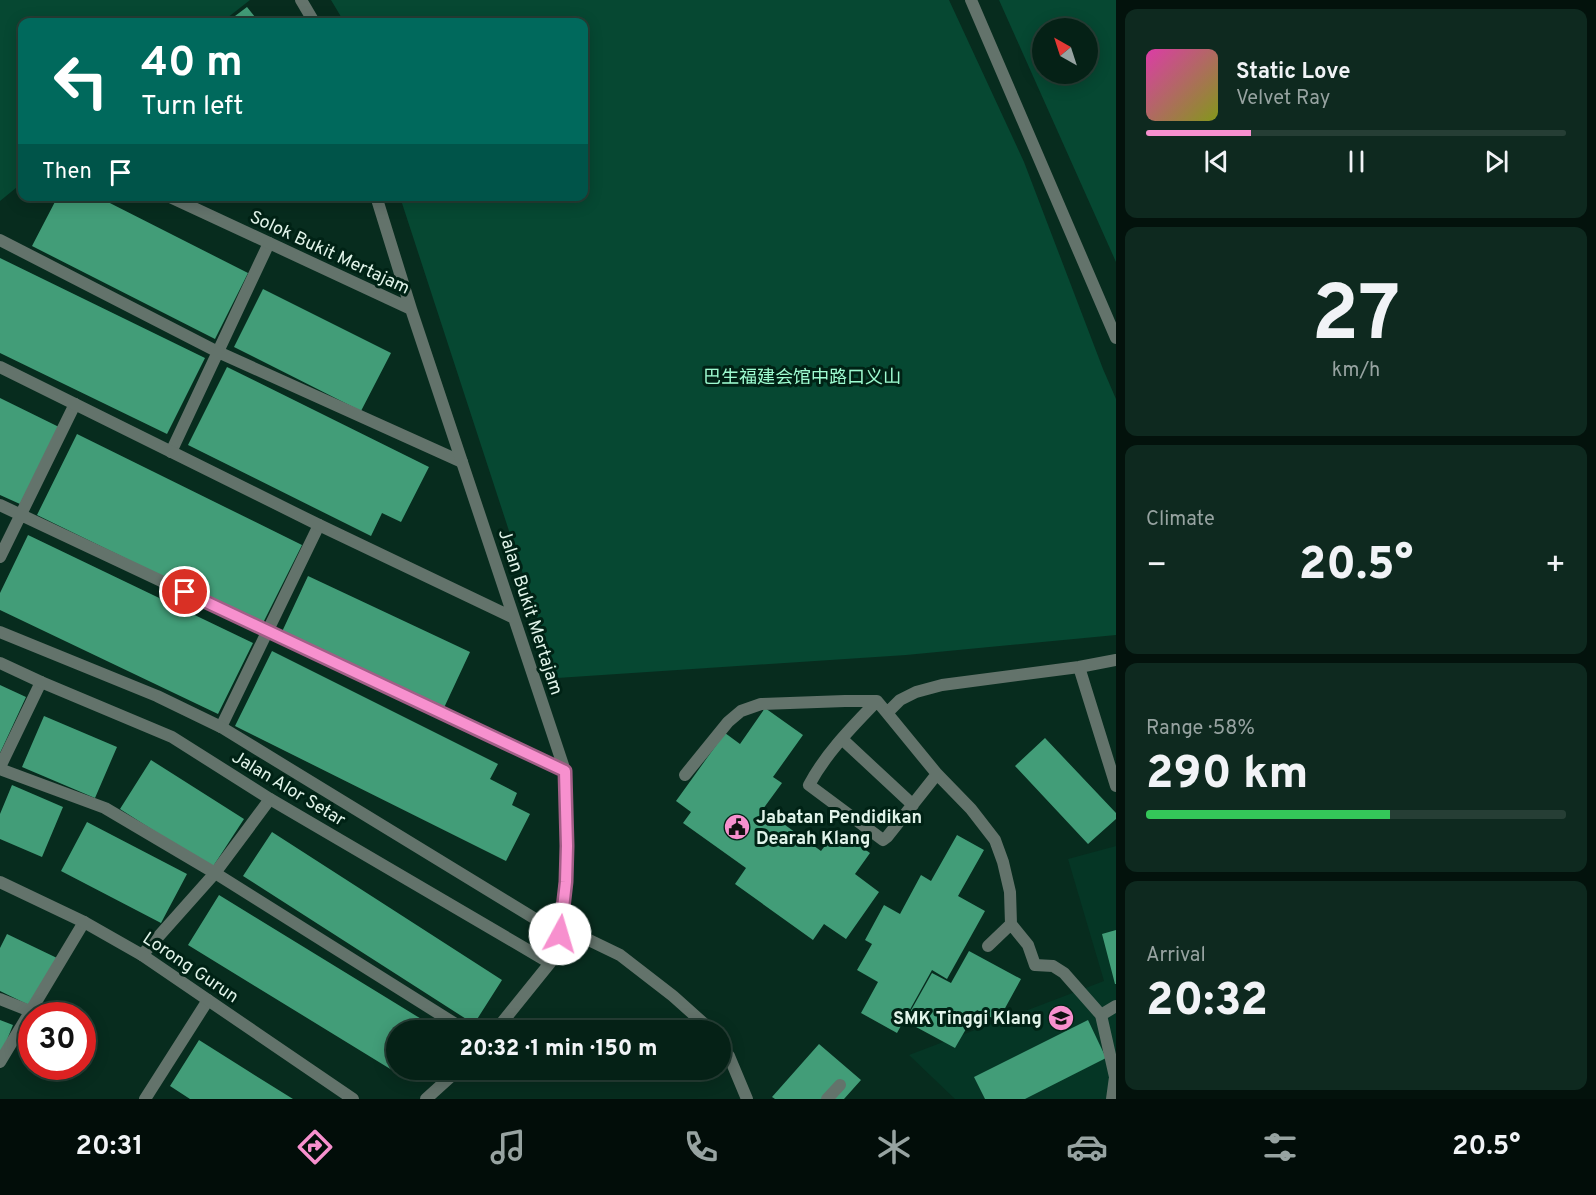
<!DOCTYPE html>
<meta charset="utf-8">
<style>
body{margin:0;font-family:Overpass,"Noto Sans SC",sans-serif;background:#0e291f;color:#f1f3f6;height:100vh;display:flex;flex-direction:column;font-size:22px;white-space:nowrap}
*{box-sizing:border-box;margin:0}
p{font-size:20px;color:#97a3a1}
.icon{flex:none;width:33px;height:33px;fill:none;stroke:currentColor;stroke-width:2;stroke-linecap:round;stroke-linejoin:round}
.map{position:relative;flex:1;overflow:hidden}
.details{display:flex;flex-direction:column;gap:9px;padding:9px;background:#03120c;width:480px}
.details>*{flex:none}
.hud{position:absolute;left:18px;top:18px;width:570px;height:183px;border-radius:12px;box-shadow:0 3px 15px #0003,0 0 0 2px #263e35;background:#00695c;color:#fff;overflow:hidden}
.needle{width:39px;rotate:321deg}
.tools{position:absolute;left:1032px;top:18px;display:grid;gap:12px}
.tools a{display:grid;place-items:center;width:66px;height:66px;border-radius:50%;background:#052116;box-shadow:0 3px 15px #0003,0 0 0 2px #263e35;font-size:30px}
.speed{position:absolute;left:18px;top:1002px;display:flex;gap:12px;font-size:30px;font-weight:700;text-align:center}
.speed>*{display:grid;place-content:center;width:78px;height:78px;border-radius:50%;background:#052116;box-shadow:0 3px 15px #0003,0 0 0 2px #263e35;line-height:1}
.speed .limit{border:9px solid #d22;background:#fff;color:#111}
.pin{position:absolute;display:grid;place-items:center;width:51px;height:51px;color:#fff;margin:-26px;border:3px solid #fff;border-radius:50%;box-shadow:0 2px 6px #0007}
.me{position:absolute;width:66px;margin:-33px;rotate:6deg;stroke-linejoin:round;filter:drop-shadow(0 0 4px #0008)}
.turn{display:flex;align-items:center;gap:21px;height:126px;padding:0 24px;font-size:27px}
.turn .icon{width:78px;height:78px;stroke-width:2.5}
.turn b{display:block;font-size:42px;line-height:51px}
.then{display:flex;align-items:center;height:57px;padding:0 24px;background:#0003;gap:12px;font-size:22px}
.big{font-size:45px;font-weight:800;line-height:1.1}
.details .card{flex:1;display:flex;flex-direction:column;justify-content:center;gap:9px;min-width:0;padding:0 21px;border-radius:12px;background:#0e291f}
.details .dial{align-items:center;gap:0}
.dial b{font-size:78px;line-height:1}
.song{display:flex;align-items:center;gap:18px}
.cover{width:72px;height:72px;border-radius:9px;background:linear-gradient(135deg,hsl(320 70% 55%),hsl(70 70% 35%))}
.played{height:6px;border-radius:3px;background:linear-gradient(90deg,#f790ce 25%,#263e35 25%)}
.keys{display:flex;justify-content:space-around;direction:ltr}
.heat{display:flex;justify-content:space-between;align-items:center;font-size:33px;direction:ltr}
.charge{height:9px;border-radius:4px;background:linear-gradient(90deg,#34c759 58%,#263e35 0)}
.trip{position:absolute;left:386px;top:1020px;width:345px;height:60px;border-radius:30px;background:#052116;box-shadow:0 3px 15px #0003,0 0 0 2px #263e35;font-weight:800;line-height:60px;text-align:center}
.dock{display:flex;height:96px;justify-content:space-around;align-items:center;background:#020d09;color:#97a3a1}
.dock .icon{width:42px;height:42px}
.dock .on{color:#f790ce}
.dock b{font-size:27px;color:#f1f3f6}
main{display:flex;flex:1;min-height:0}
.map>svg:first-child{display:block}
.built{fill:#053625}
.green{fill:#064832;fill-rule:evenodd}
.building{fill:#429d78}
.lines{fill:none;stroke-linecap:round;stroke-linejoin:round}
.lane{stroke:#63736b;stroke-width:12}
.street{stroke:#63736b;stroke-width:12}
.route-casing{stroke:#a15e86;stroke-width:15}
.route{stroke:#f790ce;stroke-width:10}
.labels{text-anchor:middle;stroke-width:6;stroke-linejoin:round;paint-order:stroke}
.street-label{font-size:18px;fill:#e1f4ea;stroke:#002215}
.park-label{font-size:18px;fill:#9efcd1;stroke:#002215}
.poi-label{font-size:18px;font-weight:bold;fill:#e1f4ea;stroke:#002215;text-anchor:start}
</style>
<main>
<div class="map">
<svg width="1116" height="1099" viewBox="0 0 1116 1099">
<rect width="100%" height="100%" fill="#072c1e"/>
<path class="built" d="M 1116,846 L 1116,1099 L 955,1099 L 909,1055 L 1104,981 L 1068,859 Z"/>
<path class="green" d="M 0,0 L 250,0 L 222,22 L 22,22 L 22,183 L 0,201 Z
M 331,0 L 949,0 L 1024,162 L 1103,369 L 1116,399 L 1116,635 L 906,655 L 557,678 L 400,197 L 584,196 L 584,22 L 343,22 L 340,15 Z
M 999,0 L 1116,0 L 1116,262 ZM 1088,28 L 1088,74 L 1042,74 L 1042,28 Z"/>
<path class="building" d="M 247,7 L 259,22 L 227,22 Z
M 58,196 L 96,196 L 248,273 L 215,339 L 32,246 Z
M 0,258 L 205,358 L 167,434 L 0,353 Z
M 263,289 L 391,353 L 361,411 L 234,347 Z
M 227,367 L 429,467 L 401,522 L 382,513 L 371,536 L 188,445 Z
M 0,398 L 59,427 L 20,504 L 0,495 Z
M 77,434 L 302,545 L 262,625 L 37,515 Z
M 28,535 L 253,643 L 218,714 L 0,610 L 0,593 Z
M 308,576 L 470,652 L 442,712 L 280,636 Z
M 272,651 L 498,764 L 490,779 L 517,793 L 512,805 L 530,814 L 506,861 L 235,726 Z
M 0,685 L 26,697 L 0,753 Z
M 765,708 L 803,735 L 773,777 L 782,783 L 763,809 L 821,851 L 837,830 L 870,853 L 855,874 L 879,892 L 846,939 L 824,924 L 813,940 L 735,884 L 746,868 L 683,823 L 691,812 L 676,801 L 725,733 L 740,744 Z
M 44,716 L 117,747 L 95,798 L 22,767 Z
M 1045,738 L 1116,813 L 1116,819 L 1088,844 L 1015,766 Z
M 151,760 L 244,819 L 212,868 L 120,809 Z
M 12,785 L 63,807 L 42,857 L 0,839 L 0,814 Z
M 87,822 L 187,874 L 161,923 L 61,871 Z
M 272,832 L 502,980 L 474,1024 L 243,876 Z
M 957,835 L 984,850 L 958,896 L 985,911 L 947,979 L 932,970 L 897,1033 L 861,1013 L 878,982 L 857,970 L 872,944 L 865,940 L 884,905 L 900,914 L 921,875 L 931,881 Z
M 219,895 L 436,1028 L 434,1030 L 396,1030 L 396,1070 L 410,1070 L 405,1078 L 188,945 Z
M 1116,930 L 1116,984 L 1115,984 L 1102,934 Z
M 7,934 L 57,958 L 33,1007 L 0,991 L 0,948 Z
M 969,951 L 1021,979 L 998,1021 L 977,1010 L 955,1048 L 905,1021 L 932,973 L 951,983 Z
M 0,1020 L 13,1025 L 0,1057 Z
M 1088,1020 L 1106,1058 L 1025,1099 L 985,1099 L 974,1077 Z
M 199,1040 L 245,1069 L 293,1099 L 190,1099 L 170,1086 Z
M 819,1044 L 861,1080 L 844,1099 L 775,1099 L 772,1097 Z"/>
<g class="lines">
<path class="lane" d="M 0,240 L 218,352 L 462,462
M 171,452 L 269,243
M 0,505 L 565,771
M 0,557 L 75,404
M 1079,667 L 1116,786
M 887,713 L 937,774 L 971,809 L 995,840 L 1003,862 L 1010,892 L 1011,924 L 1028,945 L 1035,965 L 1053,966 L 1064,973 L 1101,1015 L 1115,1077 L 1112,1099
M 221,727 L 319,525
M 842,739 L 913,805
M 0,767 L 41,682
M 0,769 L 105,808 L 215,873 L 465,1030
M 937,774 L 887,837 L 883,840 L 809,785 C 826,753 852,727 877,701 L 887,713 L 900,700 L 916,692 L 942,685 L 1079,667 L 1116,660
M 685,775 L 728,722 L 741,711 L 761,704 L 845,701 L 877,701
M 560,926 L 620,955 L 673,996 L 711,1030
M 988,946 L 1011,924
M 142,955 L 215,873 L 270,799
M 0,999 L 30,1011
M 1101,1015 L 1116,1006
M 720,1044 L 729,1056 L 747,1099
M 0,1062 L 84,922
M 145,1099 L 208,1000
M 827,1099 L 840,1085"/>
<path class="street" d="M 301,0 L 314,22
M 971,0 L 1116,338
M 168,196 L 411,309
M 376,196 L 411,309 L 565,771 L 567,846 L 565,882 L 560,934 L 550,963 L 496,1030
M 0,367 L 319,525 L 514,618
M 0,632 L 157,696 L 221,727 L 560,934
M 0,663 L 41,682 L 172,737 L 270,799 L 550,963
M 0,882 L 84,922 L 142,955 L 353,1099
M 426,1099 L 458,1070"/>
</g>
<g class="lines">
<g class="route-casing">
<path id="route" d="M 185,592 L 565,771 L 567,846 L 566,882 L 560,934"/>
</g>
<use href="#route" class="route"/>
</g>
<defs>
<g id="civic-disc" transform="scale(1.35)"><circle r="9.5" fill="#f790ce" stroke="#002215"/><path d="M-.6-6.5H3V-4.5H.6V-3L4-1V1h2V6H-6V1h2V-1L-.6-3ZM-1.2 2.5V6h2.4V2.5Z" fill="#111"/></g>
<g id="school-disc" transform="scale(1.35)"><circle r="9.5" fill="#f790ce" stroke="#002215"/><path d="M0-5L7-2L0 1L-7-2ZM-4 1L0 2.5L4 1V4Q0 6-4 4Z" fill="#111"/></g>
</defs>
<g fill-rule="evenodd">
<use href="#civic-disc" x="737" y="827"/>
<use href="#school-disc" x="1061" y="1018"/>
</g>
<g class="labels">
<g class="street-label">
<text transform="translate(330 252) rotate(25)" y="6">Solok Bukit Mertajam</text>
<text transform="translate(531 612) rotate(72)" y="6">Jalan Bukit Mertajam</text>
<text transform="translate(289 788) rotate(31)" y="6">Jalan Alor Setar</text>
<text transform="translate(191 967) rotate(34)" y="6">Lorong Gurun</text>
</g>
<g class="park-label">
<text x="802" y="383">巴生福建会馆中路口义山</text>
</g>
<g class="poi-label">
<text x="756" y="823">Jabatan Pendidikan<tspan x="756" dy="21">Dearah Klang</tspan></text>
<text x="1042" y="1024" text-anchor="end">SMK Tinggi Klang</text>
</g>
</g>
</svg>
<div class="tools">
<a><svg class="needle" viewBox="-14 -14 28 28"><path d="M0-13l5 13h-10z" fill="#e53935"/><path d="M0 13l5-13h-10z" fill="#97a3a1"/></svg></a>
</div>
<div class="speed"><div class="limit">30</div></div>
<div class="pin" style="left:185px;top:592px;background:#d93025"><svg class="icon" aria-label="arrive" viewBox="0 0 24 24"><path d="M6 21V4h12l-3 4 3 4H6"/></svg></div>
<svg class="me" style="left:560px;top:934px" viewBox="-20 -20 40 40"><circle r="19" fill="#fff"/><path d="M0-13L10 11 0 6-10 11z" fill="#f790ce"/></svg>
<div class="trip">20:32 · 1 min · 150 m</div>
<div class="hud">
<div class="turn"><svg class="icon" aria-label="left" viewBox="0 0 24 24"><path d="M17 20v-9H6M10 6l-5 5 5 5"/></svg><div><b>40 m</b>Turn left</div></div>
<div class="then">Then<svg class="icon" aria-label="arrive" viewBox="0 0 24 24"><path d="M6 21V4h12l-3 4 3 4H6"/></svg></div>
</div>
</div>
<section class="details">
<div class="card">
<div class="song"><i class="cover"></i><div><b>Static Love</b><p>Velvet Ray</p></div></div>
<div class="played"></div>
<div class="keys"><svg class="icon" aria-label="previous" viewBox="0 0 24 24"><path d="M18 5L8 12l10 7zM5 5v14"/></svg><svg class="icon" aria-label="pause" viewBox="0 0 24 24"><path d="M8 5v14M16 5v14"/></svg><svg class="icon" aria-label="next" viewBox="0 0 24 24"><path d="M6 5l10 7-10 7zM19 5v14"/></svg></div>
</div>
<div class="card dial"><b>27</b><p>km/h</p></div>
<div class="card"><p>Climate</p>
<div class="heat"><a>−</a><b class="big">20.5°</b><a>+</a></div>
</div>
<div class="card"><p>Range · 58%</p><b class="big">290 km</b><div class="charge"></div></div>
<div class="card"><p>Arrival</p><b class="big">20:32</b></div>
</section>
</main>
<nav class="dock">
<b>20:31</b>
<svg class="icon on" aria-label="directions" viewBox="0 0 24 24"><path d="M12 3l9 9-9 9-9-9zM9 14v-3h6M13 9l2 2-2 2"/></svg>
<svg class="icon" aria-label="music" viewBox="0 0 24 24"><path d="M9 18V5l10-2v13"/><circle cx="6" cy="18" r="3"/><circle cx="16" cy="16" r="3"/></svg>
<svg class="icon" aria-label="phone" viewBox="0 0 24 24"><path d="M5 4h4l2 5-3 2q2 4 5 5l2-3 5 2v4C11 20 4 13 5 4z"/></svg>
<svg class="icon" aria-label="climate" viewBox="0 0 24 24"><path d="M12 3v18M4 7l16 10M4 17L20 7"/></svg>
<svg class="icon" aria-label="car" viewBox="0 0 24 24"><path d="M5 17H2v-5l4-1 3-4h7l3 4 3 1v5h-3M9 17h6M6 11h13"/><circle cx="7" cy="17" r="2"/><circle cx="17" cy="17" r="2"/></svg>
<svg class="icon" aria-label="filters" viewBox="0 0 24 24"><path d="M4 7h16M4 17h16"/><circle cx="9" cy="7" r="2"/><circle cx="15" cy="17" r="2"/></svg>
<b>20.5°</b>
</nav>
